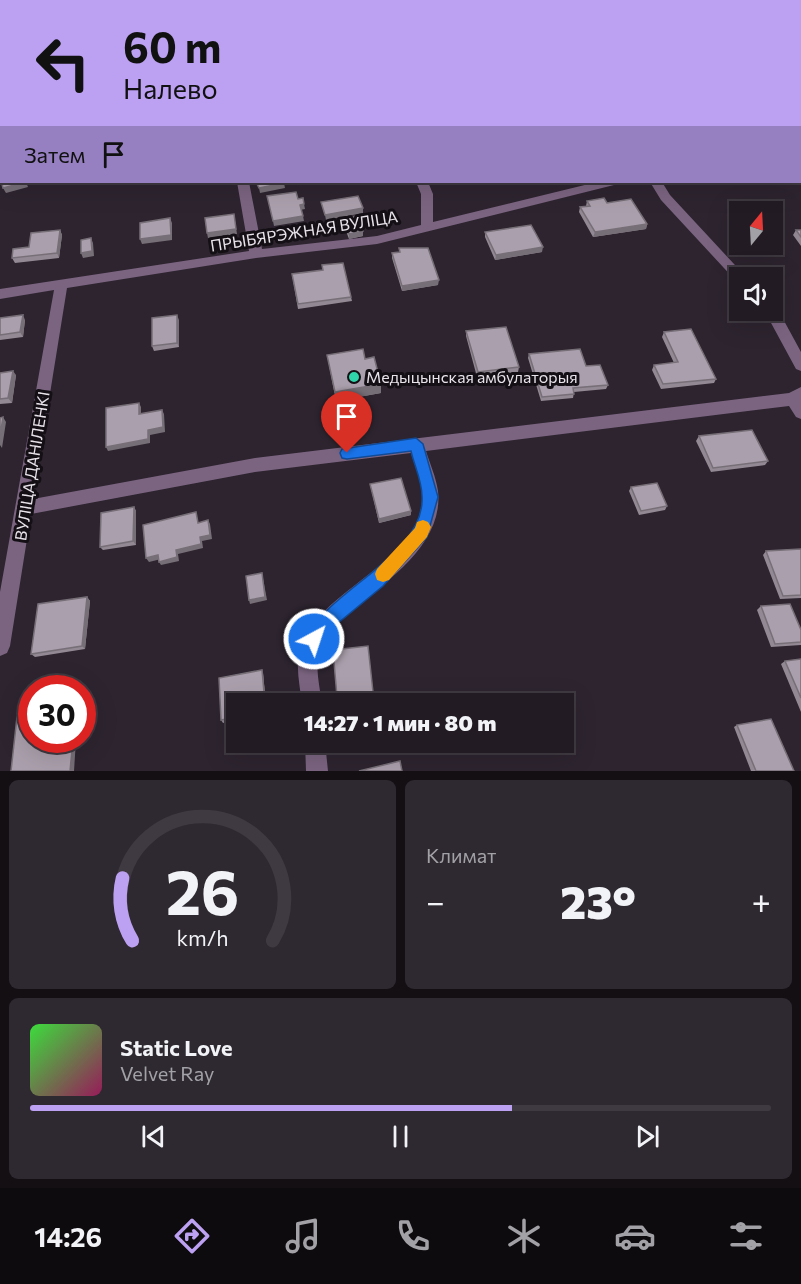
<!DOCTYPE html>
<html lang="ru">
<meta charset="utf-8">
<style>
body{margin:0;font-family:Commissioner,sans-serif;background:#2e2830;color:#f1f3f6;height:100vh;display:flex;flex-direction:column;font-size:22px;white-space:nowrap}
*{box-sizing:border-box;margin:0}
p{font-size:20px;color:#a2a1a6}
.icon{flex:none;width:33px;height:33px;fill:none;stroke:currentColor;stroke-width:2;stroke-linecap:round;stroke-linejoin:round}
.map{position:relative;height:771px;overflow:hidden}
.panel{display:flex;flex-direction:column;gap:9px;padding:9px;background:#130f13;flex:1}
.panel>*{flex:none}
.top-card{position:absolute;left:0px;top:0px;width:801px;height:183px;box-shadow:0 6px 24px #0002,0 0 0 2px #3f3941;background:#bca0f2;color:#111;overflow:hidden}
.needle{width:39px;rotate:18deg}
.fabs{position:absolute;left:729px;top:201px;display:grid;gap:12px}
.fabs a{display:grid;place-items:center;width:54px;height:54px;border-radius:0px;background:#221b23;box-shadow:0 6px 24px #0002,0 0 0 2px #3f3941;font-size:30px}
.speed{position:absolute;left:18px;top:675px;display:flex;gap:12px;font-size:30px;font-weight:700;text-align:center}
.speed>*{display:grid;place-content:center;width:78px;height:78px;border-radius:50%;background:#221b23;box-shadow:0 6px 24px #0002,0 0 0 2px #3f3941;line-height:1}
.speed .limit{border:9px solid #d22;background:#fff;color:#111}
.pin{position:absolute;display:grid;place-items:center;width:51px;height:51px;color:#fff;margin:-62px -26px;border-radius:50% 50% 50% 0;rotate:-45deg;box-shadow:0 0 6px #0007}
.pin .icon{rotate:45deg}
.me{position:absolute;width:66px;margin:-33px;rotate:40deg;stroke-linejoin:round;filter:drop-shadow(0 0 4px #0008)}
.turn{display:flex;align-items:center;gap:21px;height:126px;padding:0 24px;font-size:27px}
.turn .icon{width:78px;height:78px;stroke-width:2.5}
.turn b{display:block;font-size:42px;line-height:51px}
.then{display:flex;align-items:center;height:57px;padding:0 24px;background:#0003;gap:12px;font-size:22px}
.big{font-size:45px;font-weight:800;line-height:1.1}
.panel .card{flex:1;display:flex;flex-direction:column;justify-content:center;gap:9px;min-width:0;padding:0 21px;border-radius:9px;background:#2e2830}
.panel .dial{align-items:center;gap:0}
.dial svg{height:156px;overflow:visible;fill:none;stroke:#3f3941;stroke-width:7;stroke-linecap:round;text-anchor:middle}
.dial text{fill:#f1f3f6;stroke:none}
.song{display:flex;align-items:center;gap:18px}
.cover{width:72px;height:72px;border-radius:9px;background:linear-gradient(135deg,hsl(120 70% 55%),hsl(330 70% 35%))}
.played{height:6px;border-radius:3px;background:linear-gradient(90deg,#bca0f2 65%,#3f3941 65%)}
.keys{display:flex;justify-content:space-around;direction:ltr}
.heat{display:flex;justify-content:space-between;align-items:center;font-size:33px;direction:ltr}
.panel .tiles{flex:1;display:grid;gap:9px;grid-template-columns:1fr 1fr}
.card:last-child{grid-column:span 2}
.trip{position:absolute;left:226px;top:693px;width:348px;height:60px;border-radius:0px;background:#221b23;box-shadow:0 6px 24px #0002,0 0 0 2px #3f3941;font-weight:800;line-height:60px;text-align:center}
.tabs{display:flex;height:96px;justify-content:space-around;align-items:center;background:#0e0b0e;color:#a2a1a6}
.tabs .icon{width:42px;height:42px}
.tabs .current{color:#bca0f2}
.tabs b{font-size:27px;color:#f1f3f6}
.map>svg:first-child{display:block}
.green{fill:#4a2a50}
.water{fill:#774482}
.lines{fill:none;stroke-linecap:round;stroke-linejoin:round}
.minor{fill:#7b6480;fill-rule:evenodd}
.wall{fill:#928994}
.shaded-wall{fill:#776f78}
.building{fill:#aa9fac;stroke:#776f78;stroke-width:1.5}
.route{fill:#1a73e8;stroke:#114b97;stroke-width:1.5}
.slow{fill:#f59e0b}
.poi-dot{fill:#2fd4aa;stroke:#130f14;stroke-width:2}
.labels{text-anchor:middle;stroke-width:6;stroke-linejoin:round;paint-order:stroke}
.street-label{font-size:16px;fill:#e8e2ea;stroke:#130f14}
.poi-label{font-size:16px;fill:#e8e2ea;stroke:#130f14;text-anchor:start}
</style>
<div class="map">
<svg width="801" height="771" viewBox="0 0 801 771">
<rect width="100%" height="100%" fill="#2d242f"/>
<path class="green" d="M 392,0 L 757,0 L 387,2 Z"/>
<path class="water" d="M 0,0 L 205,0 L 2,2 L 0,50 Z"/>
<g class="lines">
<path class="minor" d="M 503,0 L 512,0 L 513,2 L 504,2 Z
M 800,93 L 801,93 L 801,99 L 800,99 Z
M 0,167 L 2,167 L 0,175 Z
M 237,182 L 249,182 L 262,249 L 377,236 L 421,225 L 421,194 L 416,182 L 428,182 L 433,194 L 433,222 L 597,182 L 616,182 L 614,185 L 377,244 L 256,258 L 67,288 L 33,499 L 255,458 L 789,393 L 801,387 L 801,419 L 796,417 L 789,406 L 426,451 C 430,464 436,477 438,491 C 444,545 385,582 349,613 C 337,623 322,637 319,653 C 315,669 320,688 322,704 L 302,704 C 300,686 295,666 300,648 C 320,587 426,562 422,493 C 421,479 415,466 411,453 L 255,472 L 31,514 L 10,646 L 7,653 L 0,656 L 0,592 L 54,290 L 0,299 L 0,289 L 249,251 Z
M 650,182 L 662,182 L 670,195 L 747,278 L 740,278 L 740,282 L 736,281 L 661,200 Z
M 772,305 L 776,306 L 801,352 L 801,371 L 796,369 L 764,310 L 772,310 Z
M 305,742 L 325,742 L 328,771 L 306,771 Z"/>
</g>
<path class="wall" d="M 587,201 L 607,203 L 647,224 L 646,229 L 593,237 L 579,212 L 580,207 L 586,206 Z
M 342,218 L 363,236 L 349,239 L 343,223 Z
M 60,230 L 62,235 L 59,258 L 15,263 L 12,258 Z
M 796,230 L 801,230 L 801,246 L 793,235 Z
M 485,232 L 542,252 L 495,260 L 485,237 Z
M 399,248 L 438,285 L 402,291 L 392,258 L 392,253 L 399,252 Z
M 292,274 L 351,297 L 352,301 L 298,309 Z
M 0,318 L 25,320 L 23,337 L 0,340 Z
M 179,320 L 179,347 L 154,351 L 152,346 Z
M 466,331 L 519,367 L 518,372 L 477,377 L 466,336 Z
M 664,332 L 716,379 L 714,383 L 661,389 L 652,370 L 654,365 L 674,363 L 662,337 Z
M 529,354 L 586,366 L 608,385 L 606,389 L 574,392 L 573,398 L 541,401 L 528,358 Z
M 327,355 L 365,359 L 381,393 L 336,401 Z
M 0,373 L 16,375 L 12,403 L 0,404 Z
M 699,436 L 768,461 L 765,465 L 711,472 L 696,441 Z
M 370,484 L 411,511 L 411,515 L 379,523 Z
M 631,487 L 667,506 L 665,510 L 639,515 L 629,491 Z
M 134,507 L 136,511 L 136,545 L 103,550 L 100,547 Z
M 801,549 L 801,598 L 780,599 L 763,555 L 766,551 Z
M 87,597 L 90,601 L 85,649 L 35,657 L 31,654 Z
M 761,606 L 801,630 L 801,645 L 771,647 L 757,610 Z
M 368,646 L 373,695 L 338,700 L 337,697 Z
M 801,659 L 801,712 L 781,664 L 785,661 Z
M 263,673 L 266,704 L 237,704 L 237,720 L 223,723 L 221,720 Z
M 737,725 L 794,771 L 751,771 L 734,727 Z"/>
<path class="shaded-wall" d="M 26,182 L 28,187 L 6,193 L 3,188 Z
M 284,183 L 285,188 L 260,193 L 259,188 Z
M 304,204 L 305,209 L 300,210 L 300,205 Z
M 363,208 L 363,213 L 326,220 L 325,215 Z
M 234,214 L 237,234 L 208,238 L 207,233 Z
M 303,216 L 304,221 L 274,226 L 273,221 Z
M 170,218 L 172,223 L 172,240 L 142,244 L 140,239 Z
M 647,224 L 646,229 L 593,237 L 595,232 Z
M 60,230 L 62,235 L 59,258 L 57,253 Z
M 363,231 L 363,236 L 349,239 L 349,234 Z
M 91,238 L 93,243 L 94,256 L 83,258 L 81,253 Z
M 543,247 L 542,252 L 495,260 L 496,255 Z
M 439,280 L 438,285 L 402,291 L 402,286 Z
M 23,315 L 25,320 L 23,337 L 20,332 Z
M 177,315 L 179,320 L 179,347 L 177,343 Z
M 13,371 L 16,375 L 12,403 L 8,398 Z
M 381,384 L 381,393 L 336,401 L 335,392 Z
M 139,403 L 141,407 L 141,419 L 139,414 Z
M 162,410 L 164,414 L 165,432 L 150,435 L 150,443 L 108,451 L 106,447 L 148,430 Z
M 3,417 L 6,422 L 2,448 L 0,445 L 0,436 Z
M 134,507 L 136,511 L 136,545 L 133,541 Z
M 411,511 L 411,515 L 379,523 L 379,519 Z
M 208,520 L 210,524 L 212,539 L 202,541 L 203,548 L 178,554 L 179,561 L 161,565 L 159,562 L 176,550 Z
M 158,555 L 161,559 L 149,562 L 146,558 Z
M 262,573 L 267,600 L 250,604 L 249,600 Z
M 87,597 L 90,601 L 85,649 L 82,646 Z
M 262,670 L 263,673 L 266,704 L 265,704 Z
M 73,740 L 76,740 L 74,771 L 70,771 Z"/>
<path class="building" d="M 0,139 L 2,139 L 2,153 L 0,154 Z
M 1,180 L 2,182 L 26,182 L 3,188 Z
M 256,182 L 283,182 L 284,183 L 259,188 Z
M 296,192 L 298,199 L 303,198 L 304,204 L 300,205 L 303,216 L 273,221 L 267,196 Z
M 358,196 L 363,208 L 325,215 L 321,202 Z
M 604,198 L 607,203 L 631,199 L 647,224 L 595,232 L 580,207 L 590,206 L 587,201 Z
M 234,214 L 236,229 L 207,233 L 205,218 Z
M 356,216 L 363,231 L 349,234 L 342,218 Z
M 170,218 L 171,235 L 140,239 L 140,223 Z
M 531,225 L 543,247 L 496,255 L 485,232 Z
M 60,230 L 57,253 L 12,258 L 13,249 L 29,247 L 31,233 Z
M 796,230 L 801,230 L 801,237 Z
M 91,238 L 92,251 L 81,253 L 81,240 Z
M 399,248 L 428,248 L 439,280 L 402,286 L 392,253 L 400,252 Z
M 343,263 L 351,297 L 298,304 L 292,274 L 323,270 L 322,265 Z
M 23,315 L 20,332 L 0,335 L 0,318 Z
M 177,315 L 177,343 L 152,346 L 152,318 Z
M 506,327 L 519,367 L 478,372 L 466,331 Z
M 691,329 L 716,379 L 663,384 L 654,365 L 678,362 L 664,332 Z
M 363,349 L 365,359 L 374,357 L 381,384 L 335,392 L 327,355 Z
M 580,349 L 586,366 L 600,365 L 608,385 L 573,388 L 574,394 L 542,397 L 529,354 Z
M 13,371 L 8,398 L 0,399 L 0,373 Z
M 139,403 L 139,414 L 162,410 L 163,427 L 148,430 L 148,439 L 106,447 L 106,408 Z
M 3,417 L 0,436 L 0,418 Z
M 752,430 L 768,461 L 713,468 L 699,436 Z
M 401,478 L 411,511 L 379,519 L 370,484 Z
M 657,483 L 667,506 L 641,511 L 631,487 Z
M 134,507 L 133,541 L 100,547 L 101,513 Z
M 196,512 L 198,523 L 208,520 L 210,535 L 200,537 L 201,544 L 176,550 L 177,557 L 159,562 L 158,555 L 146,558 L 143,525 Z
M 801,549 L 801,595 L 783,596 L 766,551 Z
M 262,573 L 265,597 L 249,600 L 246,576 Z
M 87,597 L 82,646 L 31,654 L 38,604 Z
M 790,604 L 801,630 L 801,642 L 775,644 L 761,606 Z
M 368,646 L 373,692 L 337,697 L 333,650 Z
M 801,659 L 801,698 L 785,661 Z
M 262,670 L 265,704 L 237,704 L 237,717 L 221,720 L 219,678 Z
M 32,714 L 32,740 L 73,740 L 70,771 L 11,771 L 17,717 Z
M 771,719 L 794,771 L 756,771 L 737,725 Z
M 400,761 L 402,771 L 359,771 Z"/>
<path class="route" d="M 416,438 L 423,444 L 438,497 L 427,537 L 383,586 L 326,633 L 320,645 L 314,648 L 308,645 L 306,639 C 325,591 426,556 422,496 C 422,481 414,465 411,451 L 347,459 L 342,458 L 340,453 L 342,449 Z"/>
<path class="slow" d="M 423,520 L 428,522 L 431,527 L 427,537 L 389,580 L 383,582 L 377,580 L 375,574 L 377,569 L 415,528 L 417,522 Z"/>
<circle class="poi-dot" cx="354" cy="377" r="6"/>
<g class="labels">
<g class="street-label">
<text transform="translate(304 231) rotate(-9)" y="6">ПРЫБЯРЭЖНАЯ ВУЛІЦА</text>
<text transform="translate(32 466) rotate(-81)" y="6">ВУЛІЦА ДАНІЛЕНКІ</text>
</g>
<g class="poi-label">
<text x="366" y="383">Медыцынская амбулаторыя</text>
</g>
</g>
</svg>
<div class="fabs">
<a><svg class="needle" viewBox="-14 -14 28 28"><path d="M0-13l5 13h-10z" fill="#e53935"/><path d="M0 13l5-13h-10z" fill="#a2a1a6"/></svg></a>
<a><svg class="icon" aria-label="sound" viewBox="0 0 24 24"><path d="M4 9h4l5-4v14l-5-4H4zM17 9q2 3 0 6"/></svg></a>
</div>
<div class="speed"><div class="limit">30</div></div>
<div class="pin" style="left:347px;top:453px;background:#d93025"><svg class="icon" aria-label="arrive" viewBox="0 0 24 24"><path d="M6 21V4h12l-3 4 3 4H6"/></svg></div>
<svg class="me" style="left:314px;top:639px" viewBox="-20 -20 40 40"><circle r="17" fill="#1a73e8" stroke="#fff" stroke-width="3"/><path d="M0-11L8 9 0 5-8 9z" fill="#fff"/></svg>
<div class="trip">14:27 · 1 мин · 80 m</div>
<div class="top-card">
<div class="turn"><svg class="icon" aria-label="left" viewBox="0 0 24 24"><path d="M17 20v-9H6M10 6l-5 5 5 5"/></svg><div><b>60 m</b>Налево</div></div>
<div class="then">Затем<svg class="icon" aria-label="arrive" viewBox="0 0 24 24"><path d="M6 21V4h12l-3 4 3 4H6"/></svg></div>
</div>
</div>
<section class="panel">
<div class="tiles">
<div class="card dial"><svg viewBox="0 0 100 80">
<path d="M14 69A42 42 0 1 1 86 69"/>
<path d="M14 69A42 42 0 0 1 9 37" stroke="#bca0f2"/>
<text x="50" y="56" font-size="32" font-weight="700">26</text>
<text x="50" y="72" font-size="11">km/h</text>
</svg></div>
<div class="card"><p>Климат</p>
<div class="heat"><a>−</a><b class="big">23°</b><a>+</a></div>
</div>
<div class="card">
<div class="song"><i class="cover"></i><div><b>Static Love</b><p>Velvet Ray</p></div></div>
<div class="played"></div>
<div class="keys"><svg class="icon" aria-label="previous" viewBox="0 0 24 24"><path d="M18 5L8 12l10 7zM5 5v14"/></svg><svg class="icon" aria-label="pause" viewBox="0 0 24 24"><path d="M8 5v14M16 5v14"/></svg><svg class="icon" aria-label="next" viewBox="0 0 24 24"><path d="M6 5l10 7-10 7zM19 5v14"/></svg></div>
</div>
</div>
</section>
<nav class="tabs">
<b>14:26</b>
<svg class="icon current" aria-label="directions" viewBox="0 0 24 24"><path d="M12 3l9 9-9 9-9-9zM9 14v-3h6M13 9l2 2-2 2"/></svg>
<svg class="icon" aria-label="music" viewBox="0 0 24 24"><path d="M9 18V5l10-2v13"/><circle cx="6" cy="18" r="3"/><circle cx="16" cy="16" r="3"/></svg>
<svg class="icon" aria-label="phone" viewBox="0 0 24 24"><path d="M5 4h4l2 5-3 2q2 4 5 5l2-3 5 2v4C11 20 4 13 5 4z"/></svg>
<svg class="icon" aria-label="climate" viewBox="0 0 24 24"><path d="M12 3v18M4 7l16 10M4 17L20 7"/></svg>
<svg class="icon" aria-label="car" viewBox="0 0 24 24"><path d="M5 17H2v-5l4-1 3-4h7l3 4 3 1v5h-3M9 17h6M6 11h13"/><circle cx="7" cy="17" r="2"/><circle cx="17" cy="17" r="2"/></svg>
<svg class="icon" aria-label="filters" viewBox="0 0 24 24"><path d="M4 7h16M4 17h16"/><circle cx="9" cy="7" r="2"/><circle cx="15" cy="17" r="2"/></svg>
</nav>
